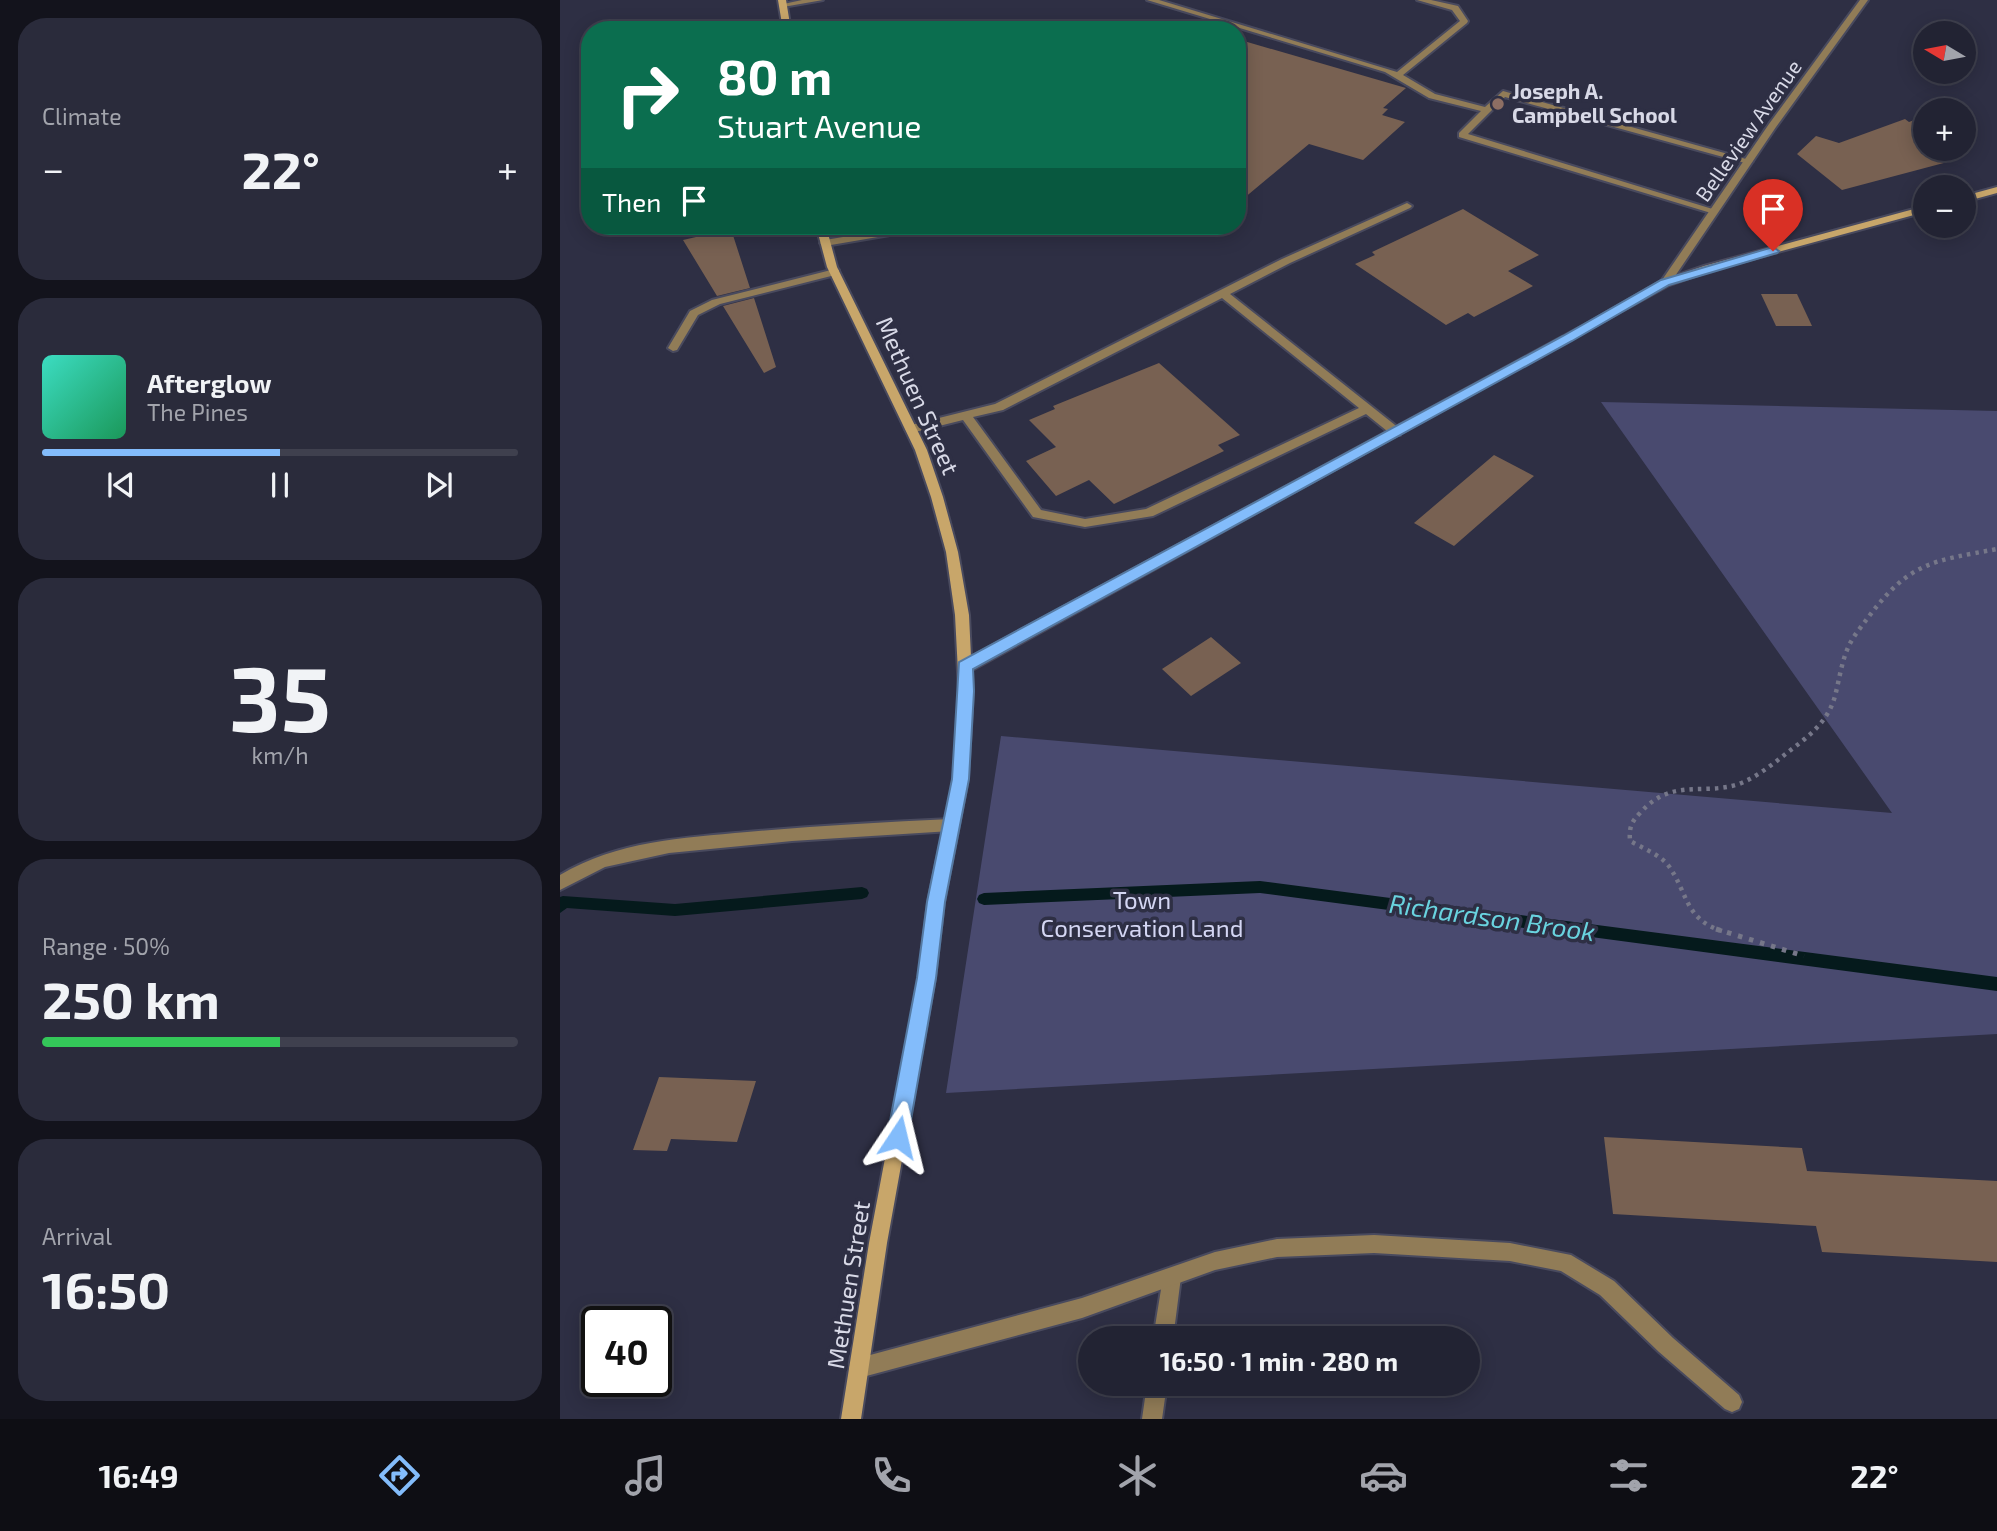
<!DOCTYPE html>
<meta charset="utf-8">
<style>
body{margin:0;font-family:"Exo 2",sans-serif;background:#2a2b3b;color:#f1f3f6;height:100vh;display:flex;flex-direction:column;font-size:26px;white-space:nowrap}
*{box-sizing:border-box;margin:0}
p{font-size:23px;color:#a2a4ac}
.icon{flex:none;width:38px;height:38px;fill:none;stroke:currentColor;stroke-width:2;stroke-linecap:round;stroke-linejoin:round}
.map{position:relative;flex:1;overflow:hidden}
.panel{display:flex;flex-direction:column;gap:18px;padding:18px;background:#13131c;width:560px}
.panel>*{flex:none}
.guide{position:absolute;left:21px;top:21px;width:665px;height:214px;border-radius:28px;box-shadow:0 4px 18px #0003,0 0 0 2px #3f404e;background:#0b6e4f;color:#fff;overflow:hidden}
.needle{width:46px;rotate:280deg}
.tools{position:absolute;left:1353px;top:21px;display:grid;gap:14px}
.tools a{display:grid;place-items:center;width:63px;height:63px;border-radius:50%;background:#222333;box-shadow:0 4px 18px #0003,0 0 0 2px #3f404e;font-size:35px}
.speed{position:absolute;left:21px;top:1306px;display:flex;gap:14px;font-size:35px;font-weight:700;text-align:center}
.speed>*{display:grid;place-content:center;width:91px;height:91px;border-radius:50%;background:#222333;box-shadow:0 4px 18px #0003,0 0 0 2px #3f404e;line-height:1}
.speed .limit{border:4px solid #111;border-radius:10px;background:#fff;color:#111}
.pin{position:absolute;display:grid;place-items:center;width:60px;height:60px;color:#fff;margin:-72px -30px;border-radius:50% 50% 50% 0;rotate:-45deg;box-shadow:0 0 7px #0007}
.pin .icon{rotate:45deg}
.me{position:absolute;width:77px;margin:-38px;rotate:10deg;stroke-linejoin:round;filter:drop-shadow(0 0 5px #0008)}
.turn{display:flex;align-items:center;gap:24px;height:147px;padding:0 21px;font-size:32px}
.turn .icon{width:91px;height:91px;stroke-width:2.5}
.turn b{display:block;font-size:49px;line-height:60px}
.then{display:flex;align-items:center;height:66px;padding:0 21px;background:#0003;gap:14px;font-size:26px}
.big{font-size:52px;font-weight:700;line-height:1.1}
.panel .tile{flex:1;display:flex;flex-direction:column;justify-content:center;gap:10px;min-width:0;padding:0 24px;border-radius:28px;background:#2a2b3b}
.panel .dial{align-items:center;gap:0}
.dial b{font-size:91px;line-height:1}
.song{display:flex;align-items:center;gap:21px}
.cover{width:84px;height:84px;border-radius:10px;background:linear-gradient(135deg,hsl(170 70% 55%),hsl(150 70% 35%))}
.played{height:7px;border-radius:4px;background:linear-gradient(90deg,#83bcfb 50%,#3f404e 50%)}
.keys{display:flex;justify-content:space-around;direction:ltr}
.heat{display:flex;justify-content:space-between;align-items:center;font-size:38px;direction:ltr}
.charge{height:10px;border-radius:5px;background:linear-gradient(90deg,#34c759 50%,#3f404e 0)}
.trip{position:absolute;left:518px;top:1326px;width:402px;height:70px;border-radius:35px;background:#222333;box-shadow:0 4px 18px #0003,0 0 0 2px #3f404e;font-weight:700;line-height:70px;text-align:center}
.menu{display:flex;height:112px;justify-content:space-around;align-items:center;background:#0e0e14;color:#a2a4ac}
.menu .icon{width:49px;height:49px}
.menu .current{color:#83bcfb}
.menu b{font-size:32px;color:#f1f3f6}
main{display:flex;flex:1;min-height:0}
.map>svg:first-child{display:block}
.green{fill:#494a6f}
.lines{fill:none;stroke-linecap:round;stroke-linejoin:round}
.stream{fill:#051a1c;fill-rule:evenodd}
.building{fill:#786152}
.lane-casing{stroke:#494a5e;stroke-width:4}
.street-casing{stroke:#494a5e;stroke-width:4}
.secondary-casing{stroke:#494a5e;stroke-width:4}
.path-far1{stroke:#767789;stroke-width:4.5;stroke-dasharray:3.5 5;stroke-linecap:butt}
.path{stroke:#767789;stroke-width:5;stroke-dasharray:4.5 7;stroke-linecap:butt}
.lane{fill:#917c57;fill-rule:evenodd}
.street{fill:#917c57;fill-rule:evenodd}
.secondary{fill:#c8a66a;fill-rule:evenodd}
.route{fill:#83bcfb;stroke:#557aa3;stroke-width:2}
.education-dot{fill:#8d6e63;stroke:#2e2f44;stroke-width:2.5}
.labels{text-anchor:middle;stroke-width:7;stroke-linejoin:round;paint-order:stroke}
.far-poi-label{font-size:21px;font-weight:bold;fill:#d8d9e7;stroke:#2e2f44;text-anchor:start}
.far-street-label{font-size:21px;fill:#d8d9e7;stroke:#2e2f44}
.street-label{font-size:24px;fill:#d8d9e7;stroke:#2e2f44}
.park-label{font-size:24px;fill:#d4d6f3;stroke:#2e2f44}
.water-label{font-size:26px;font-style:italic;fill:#69d3df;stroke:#2e2f44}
</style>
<main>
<section class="panel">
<div class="tile"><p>Climate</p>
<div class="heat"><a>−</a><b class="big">22°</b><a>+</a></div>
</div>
<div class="tile">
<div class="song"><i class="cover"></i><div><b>Afterglow</b><p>The Pines</p></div></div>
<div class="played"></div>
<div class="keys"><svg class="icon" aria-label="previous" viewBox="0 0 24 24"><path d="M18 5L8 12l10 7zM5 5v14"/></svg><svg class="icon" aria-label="pause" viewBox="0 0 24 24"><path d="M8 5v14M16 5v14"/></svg><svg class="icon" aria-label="next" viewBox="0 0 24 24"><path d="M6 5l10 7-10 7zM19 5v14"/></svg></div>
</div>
<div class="tile dial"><b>35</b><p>km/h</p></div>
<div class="tile"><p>Range · 50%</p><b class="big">250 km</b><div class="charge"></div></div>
<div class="tile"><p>Arrival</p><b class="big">16:50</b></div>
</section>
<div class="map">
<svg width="1437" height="1419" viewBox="0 0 1437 1419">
<rect width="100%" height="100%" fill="#2e2f44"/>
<path class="green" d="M 1041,402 L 1437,411 L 1437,1034 L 386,1093 L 441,736 L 1332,813 Z"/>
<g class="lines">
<path class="stream" d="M 700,881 L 1437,977 L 1437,991 L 700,893 L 424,905 L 419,903 L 417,899 L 419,895 L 424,893 Z
M 302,887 L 307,889 L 309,893 L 307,897 L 302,899 L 115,916 L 7,908 L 0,913 L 0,897 L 3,896 L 115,904 Z"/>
</g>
<path class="building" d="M 677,39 L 846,88 L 823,108 L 828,109 L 822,115 L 845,122 L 803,160 L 749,144 L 677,204 Z
M 1365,116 L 1365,149 L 1379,149 L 1395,160 L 1282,190 L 1237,154 L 1256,136 L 1279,143 L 1345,119 L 1349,122 Z
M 903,209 L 979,255 L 948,271 L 973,286 L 914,317 L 908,313 L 886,325 L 795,264 L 815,255 L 812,252 Z
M 171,229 L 190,288 L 157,296 L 123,240 Z
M 1201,294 L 1237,294 L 1252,326 L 1216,326 Z
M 194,298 L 216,367 L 204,373 L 163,306 Z
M 599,363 L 680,435 L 658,445 L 664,451 L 554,504 L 529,480 L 496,496 L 466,461 L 496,447 L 469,420 L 495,409 L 493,406 Z
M 934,455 L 974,476 L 894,546 L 854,523 Z
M 651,637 L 681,663 L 631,696 L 602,669 Z
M 99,1077 L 196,1081 L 177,1142 L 111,1139 L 107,1151 L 73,1150 Z
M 1044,1137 L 1242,1148 L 1247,1171 L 1437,1181 L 1437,1262 L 1262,1252 L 1256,1226 L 1053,1214 Z"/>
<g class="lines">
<g class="lane-casing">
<path id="lane" d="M 242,0 L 263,0 L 223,7 L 219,5 Z
M 587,0 L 599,0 L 837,72 L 900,21 L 892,10 L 857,0 L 871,0 L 898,6 L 908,21 L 907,23 L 843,75 L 875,94 L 925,107 L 943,91 L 1193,161 L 1185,163 L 945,97 L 908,134 L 1159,211 L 1151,213 L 899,137 L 899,133 L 921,111 L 869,98 L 825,72 Z
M 847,203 L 852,206 L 850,208 L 730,263 L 670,294 L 840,429 L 840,435 L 832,435 L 806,414 L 593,516 L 525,527 L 473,517 L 403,420 L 351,433 L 345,429 L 347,426 L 435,404 L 722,259 ZM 662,298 L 799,408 L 586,509 L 525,519 L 481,510 L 413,417 L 443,410 Z
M 349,226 L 370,226 L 365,229 L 265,246 L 260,243 L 265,240 Z
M 275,269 L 279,270 L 279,274 L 160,304 L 138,315 L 117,350 L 113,351 L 108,348 L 130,311 L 152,300 Z
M 612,1268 L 619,1270 L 621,1277 L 613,1339 L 593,1339 L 603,1277 L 605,1270 Z
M 587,1384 L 607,1384 L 602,1419 L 582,1419 Z"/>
</g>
<g class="street-casing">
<path id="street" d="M 1300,0 L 1308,0 L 1216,127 L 1109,285 L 1101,285 L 1100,283 L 1209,124 Z
M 391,819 L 396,821 L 399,825 L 396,829 L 391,831 L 232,841 L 109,853 L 45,867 L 0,890 L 0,875 C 57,841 122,838 187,832 C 255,826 323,822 391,819 Z
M 814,1235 L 950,1243 L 1011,1255 L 1054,1281 L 1113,1338 L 1179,1395 L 1182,1402 L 1179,1409 L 1172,1412 L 1165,1409 L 1099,1352 L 1040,1295 L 1001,1271 L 950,1261 L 814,1253 L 717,1257 L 655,1270 L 522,1318 L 299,1378 L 292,1375 L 289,1368 L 292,1361 L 299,1358 L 522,1298 L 655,1252 L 717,1239 Z"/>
</g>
<g class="secondary-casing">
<path id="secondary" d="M 218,0 L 226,0 L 231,30 L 223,30 Z
M 1437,187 L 1437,193 L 1404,202 L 1404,196 Z
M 1365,206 L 1365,212 L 1152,270 L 1109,285 L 412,670 L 413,691 L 408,779 L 384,902 L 375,978 L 327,1243 L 301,1419 L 281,1419 L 309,1243 L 359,978 L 368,902 L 394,779 L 399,691 L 395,615 L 386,552 L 371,497 L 355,450 L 267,267 L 256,226 L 266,226 L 277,267 L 367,450 L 383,497 L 398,552 L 409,615 L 411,657 L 1028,323 L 1101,281 L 1144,266 Z"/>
</g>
<path class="path-far1" d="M 1162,931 C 1124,919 1128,892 1108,865 C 1100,855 1081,847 1070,841 C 1069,828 1071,822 1080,813 C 1112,777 1143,796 1179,784 C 1197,777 1213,764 1228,752 C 1248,737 1268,722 1275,696 C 1279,681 1281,665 1287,650 C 1292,637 1302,626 1310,615 C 1351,561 1374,561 1437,549"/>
<path class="path" d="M 1156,929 L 1244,956"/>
<use href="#lane" class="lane"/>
<use href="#street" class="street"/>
<use href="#secondary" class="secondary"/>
</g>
<path class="route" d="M 1213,247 L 1219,251 L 1217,253 L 1109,285 L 1012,341 L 413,669 L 414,691 L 409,779 L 385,902 L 376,978 L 348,1137 L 345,1144 L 338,1147 L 330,1144 L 327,1137 L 357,978 L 367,902 L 392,779 L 399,662 L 1003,336 L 1101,280 Z"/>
<circle class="education-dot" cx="938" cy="104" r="7"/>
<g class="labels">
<g class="far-poi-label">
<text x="952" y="99">Joseph A.<tspan x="952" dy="24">Campbell School</tspan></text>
</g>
<g class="far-street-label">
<text transform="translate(1189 131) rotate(-55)" y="7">Belleview Avenue</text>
</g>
<g class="street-label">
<text transform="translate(357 396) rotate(66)" y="8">Methuen Street</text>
<text transform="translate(289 1285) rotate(-81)" y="8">Methuen Street</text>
</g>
<g class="park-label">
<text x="582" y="909">Town<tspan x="582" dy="28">Conservation Land</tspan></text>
</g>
<g class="water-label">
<text transform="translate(932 918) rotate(8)" y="9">Richardson Brook</text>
</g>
</g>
</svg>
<div class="tools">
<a><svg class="needle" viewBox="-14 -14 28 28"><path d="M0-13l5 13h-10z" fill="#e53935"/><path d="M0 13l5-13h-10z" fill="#a2a4ac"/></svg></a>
<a>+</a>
<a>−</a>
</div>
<div class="speed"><div class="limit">40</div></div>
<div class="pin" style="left:1213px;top:251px;background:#d93025"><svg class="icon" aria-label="arrive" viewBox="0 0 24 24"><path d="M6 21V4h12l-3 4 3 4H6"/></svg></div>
<svg class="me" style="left:338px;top:1137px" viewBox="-20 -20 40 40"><path d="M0-17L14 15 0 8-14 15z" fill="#83bcfb" stroke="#fff" stroke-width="4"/></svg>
<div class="trip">16:50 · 1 min · 280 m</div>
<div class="guide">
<div class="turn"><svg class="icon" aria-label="right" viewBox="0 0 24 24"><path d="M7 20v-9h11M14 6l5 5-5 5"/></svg><div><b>80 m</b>Stuart Avenue</div></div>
<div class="then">Then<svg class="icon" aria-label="arrive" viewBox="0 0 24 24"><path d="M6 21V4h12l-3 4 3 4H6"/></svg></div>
</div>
</div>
</main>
<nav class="menu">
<b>16:49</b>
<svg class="icon current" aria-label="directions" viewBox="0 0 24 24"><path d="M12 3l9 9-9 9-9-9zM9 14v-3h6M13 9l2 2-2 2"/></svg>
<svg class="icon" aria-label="music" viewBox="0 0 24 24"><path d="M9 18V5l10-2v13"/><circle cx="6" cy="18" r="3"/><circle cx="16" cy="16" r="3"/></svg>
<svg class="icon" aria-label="phone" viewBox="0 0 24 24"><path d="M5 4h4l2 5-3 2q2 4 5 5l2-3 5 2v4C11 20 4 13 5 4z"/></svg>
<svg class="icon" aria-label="climate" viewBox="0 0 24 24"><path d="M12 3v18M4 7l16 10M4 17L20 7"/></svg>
<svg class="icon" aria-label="car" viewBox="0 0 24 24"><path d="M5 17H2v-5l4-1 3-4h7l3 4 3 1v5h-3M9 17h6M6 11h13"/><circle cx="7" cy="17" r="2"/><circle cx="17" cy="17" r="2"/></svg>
<svg class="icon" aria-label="filters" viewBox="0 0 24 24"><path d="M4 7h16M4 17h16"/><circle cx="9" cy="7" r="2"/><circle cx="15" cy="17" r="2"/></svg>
<b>22°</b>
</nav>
